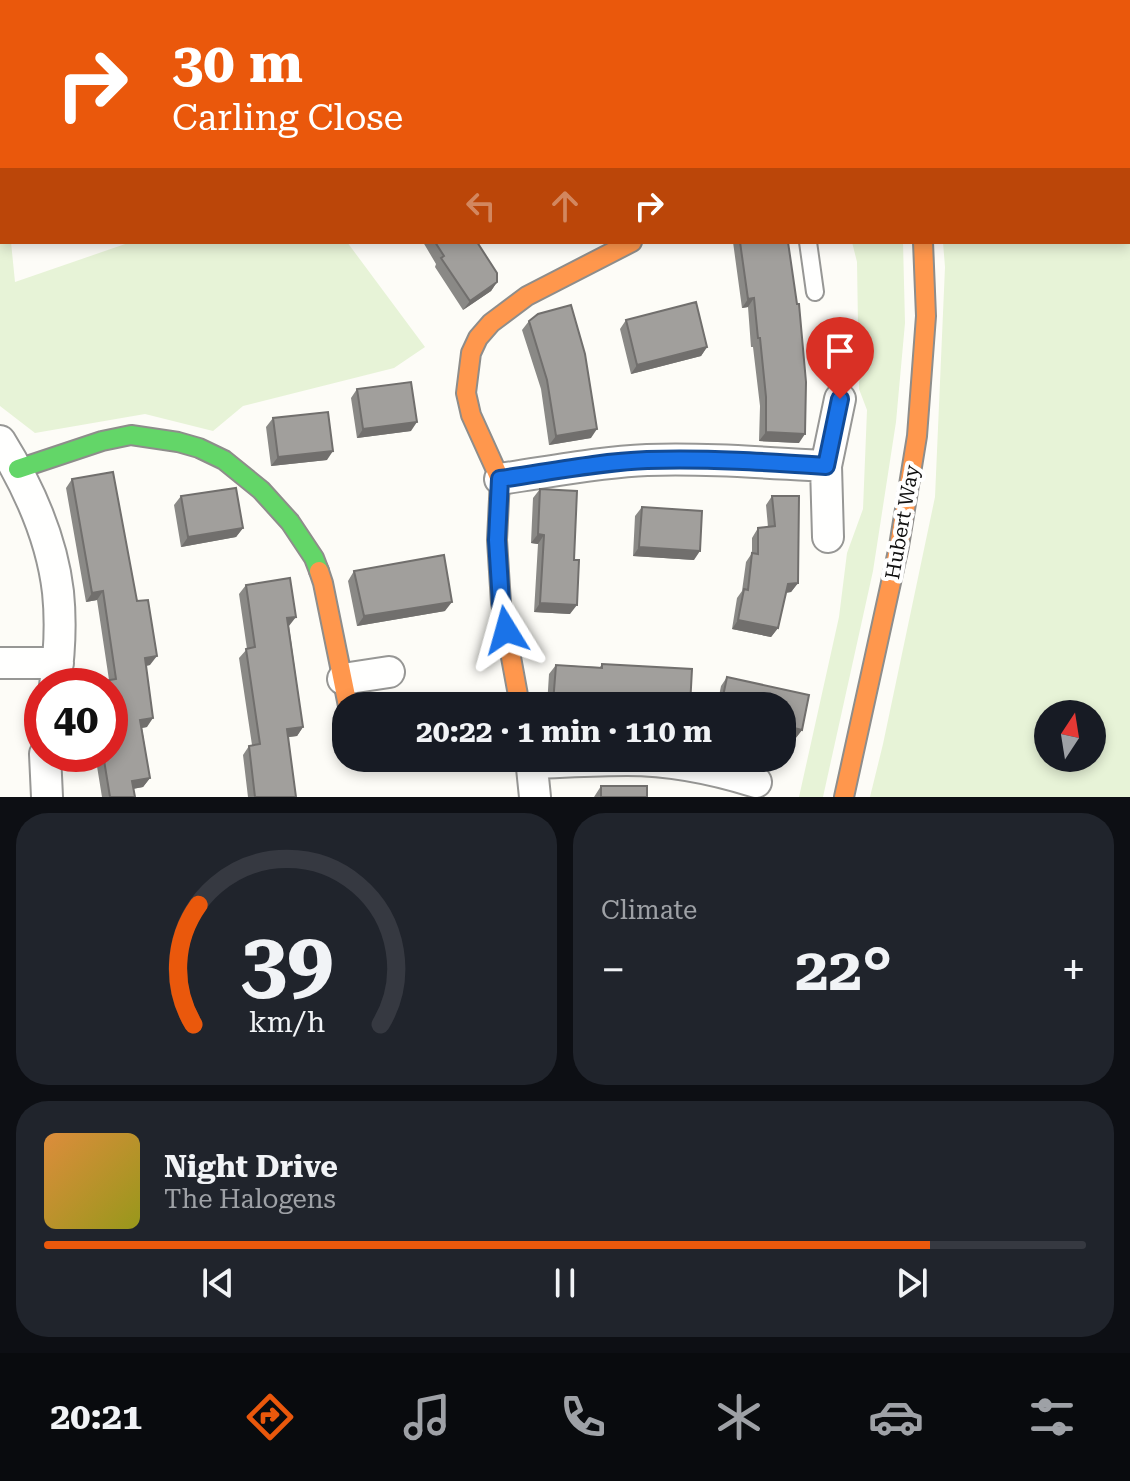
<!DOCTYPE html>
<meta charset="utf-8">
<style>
body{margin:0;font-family:"Roboto Serif",serif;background:#20242c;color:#f1f3f6;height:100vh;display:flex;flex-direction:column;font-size:30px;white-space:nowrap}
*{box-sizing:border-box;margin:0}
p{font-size:26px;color:#9ea1a6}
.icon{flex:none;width:44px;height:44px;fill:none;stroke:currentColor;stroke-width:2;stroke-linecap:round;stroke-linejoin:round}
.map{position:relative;height:797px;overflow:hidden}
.details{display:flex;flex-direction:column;gap:16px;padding:16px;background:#0d0f14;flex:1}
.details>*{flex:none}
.hud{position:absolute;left:0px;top:0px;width:1130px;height:244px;box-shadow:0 4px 12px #0003;background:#ea580c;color:#fff;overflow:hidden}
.needle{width:52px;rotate:12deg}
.fabs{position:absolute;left:1034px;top:700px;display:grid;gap:16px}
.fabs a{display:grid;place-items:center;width:72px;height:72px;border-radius:50%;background:#171b24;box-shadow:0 4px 12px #0003;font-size:40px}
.speed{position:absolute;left:24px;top:668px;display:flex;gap:16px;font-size:40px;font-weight:700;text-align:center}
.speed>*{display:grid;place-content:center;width:104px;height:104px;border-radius:50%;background:#171b24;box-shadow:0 4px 12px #0003;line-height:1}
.speed .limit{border:12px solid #d22;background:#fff;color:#111}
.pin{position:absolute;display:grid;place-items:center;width:68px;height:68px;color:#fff;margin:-82px -34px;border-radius:50% 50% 50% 0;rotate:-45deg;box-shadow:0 0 8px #0007}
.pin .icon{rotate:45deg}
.me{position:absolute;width:88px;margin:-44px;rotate:352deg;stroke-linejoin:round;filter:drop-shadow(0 0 6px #0008)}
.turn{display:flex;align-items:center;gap:28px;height:168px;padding:0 40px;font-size:36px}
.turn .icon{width:104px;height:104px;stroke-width:2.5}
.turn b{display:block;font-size:56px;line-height:68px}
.lanes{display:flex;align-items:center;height:76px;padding:0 40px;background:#0003;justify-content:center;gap:40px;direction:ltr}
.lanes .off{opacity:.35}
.big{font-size:60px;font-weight:700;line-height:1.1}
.details .card{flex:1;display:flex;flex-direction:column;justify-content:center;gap:12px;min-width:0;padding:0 28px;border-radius:32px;background:#20242c}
.details .dial{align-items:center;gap:0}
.dial svg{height:208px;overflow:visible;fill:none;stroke:#363941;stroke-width:7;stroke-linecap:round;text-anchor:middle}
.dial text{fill:#f1f3f6;stroke:none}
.song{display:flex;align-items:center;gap:24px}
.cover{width:96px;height:96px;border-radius:12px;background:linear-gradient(135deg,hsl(30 70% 55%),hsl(60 70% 35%))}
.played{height:8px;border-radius:4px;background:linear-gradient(90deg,#ea580c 85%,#363941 85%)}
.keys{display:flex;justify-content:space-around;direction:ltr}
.heat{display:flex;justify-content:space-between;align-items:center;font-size:44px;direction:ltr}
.details .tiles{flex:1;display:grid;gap:16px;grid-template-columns:1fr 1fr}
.card:last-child{grid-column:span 2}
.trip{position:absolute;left:332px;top:692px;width:464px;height:80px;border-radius:32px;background:#171b24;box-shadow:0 4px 12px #0003;font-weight:700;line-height:80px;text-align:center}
.menu{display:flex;height:128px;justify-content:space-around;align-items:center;background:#090b0e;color:#9ea1a6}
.menu .icon{width:56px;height:56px}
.menu .current{color:#ea580c}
.menu b{font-size:36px;color:#f1f3f6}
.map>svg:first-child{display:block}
.green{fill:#e7f3d7;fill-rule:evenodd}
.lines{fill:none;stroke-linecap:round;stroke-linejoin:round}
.lane-casing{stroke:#979795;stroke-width:20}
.street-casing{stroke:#979795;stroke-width:34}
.fast-casing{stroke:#8e8d8b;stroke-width:22}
.slow-casing{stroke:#8e8d8b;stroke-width:22}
.lane{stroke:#fffffe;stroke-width:16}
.street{stroke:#fffffe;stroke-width:30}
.fast{stroke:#63d668;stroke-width:18}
.slow{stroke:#ff974d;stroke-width:18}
.wall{fill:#8a8986}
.shaded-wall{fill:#716f6d}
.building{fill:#a19f9c;stroke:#716f6d;stroke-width:2}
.route-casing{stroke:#114b97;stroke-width:20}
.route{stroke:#1a73e8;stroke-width:14}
.labels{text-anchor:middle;stroke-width:8;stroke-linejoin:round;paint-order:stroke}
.street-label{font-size:20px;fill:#111;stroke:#fff}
</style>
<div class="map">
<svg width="1130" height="797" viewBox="0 0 1130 797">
<rect width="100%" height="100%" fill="#fdfcf7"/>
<path class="green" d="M 907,0 L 1130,0 L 1130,797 L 870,797 L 883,744 L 935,497 L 945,267 L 943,242 L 1128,242 L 1128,2 L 908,2 ZM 1048,714 L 1092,714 L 1092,758 L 1048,758 Z
M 11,242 L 15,282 L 131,242 L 347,242 L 425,347 L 394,368 L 243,406 L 213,431 L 145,414 L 35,433 L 0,406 L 0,243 Z
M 852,242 L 903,242 L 905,323 L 896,422 L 873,571 L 823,797 L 799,797 L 839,617 L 847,553 L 863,509 L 867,410 L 859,389 L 857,262 Z"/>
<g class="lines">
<g class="lane-casing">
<path id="lane" d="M 808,242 L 815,292"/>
</g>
<g class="street-casing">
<path id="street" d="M 176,0 L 177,2
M 886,0 L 886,2
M 0,441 C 28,486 52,540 58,592 C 61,621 59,658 55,686
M 500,479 C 549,472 598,462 647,460 C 707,458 767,463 826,466
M 828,537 L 826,466 L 840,399
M 0,663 L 58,663
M 343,679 L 389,672
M 45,754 L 47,797
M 531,758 L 535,797
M 532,763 C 564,762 595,760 627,760 C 671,760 715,769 756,782"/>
</g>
<g class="fast-casing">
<path id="fast" d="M 18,469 L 102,441 L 131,435 L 178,442 L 199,448 L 224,460 L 261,490 L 290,522 L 314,558 L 319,571"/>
</g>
<g class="slow-casing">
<path id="slow" d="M 319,571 L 323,583 L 348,706
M 520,706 L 501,603 L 497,540 L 500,479 L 471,415 L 466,393 L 471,353 L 478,338 L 491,323 L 527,296 L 632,242
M 844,797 L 899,546 L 917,436 L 926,316 L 923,242"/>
</g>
<use href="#lane" class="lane"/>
<use href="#street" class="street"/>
<use href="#fast" class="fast"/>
<use href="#slow" class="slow"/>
</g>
<path class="wall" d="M 58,0 L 108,0 L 109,2 L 58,2 Z
M 294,0 L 360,0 L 361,2 L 295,2 Z
M 470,0 L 541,0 L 543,2 L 472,2 Z
M 423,242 L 477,242 L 497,282 L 491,291 L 463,310 L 435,267 L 436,264 Z
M 733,242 L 788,242 L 799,443 L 759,441 L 760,406 L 753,347 L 751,347 L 748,307 L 742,308 Z
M 626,320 L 707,347 L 701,356 L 631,374 L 620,329 Z
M 529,321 L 591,438 L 549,445 L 541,389 L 522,330 Z
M 357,389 L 411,431 L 357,438 L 351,398 Z
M 273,418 L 327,460 L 271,466 L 266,427 Z
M 72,479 L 137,601 L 150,665 L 146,666 L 147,727 L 142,728 L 150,778 L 143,787 L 133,789 L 135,797 L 102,797 L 95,754 L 110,754 L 110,686 L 100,686 L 104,681 L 109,680 L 97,600 L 86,602 L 66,488 Z
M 540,489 L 574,560 L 570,614 L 534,612 L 538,544 L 531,543 L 533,498 Z
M 181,496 L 243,528 L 236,537 L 181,547 L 174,505 Z
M 772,496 L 798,583 L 791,592 L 786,593 L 778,628 L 771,637 L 732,629 L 737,598 L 742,591 L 746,562 L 752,553 L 752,538 L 758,528 L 768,527 L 766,505 Z
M 642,507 L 694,560 L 633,556 L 635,516 Z
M 354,571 L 445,611 L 357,626 L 348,581 Z
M 246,585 L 289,626 L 303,727 L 297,736 L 288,737 L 296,797 L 248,797 L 243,755 L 249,746 L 252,745 L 239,658 L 247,649 L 239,594 Z
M 602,664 L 690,706 L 547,706 L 549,674 L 556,665 L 600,667 Z
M 727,677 L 809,695 L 802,730 L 795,739 L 782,736 L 782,706 L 717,706 L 721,686 Z
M 374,758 L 429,758 L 374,765 Z
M 601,786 L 647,797 L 594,797 Z"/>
<path class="shaded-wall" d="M 497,282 L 491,291 L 463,310 L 470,301 Z
M 754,298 L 748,307 L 742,308 L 748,299 Z
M 707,347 L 701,356 L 631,374 L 637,365 Z
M 417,422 L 411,431 L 357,438 L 363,429 Z
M 597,429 L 591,438 L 549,445 L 556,436 Z
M 766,432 L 805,434 L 799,443 L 759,441 Z
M 333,451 L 327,460 L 271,466 L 278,457 Z
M 243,528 L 236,537 L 181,547 L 188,537 Z
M 538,534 L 544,535 L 538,544 L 531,543 Z
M 639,547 L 700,551 L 694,560 L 633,556 Z
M 798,583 L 791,592 L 782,593 L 788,584 Z
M 103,591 L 97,600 L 86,602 L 92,593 Z
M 452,602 L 445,611 L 357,626 L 364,616 Z
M 540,603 L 577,605 L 570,614 L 534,612 Z
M 296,617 L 289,626 L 281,627 L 287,618 Z
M 738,620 L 778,628 L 771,637 L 732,629 Z
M 157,656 L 150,665 L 138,667 L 145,658 Z
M 589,702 L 660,705 L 551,706 L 553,703 Z
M 153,718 L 147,727 L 134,729 L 140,720 Z
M 782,725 L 802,730 L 795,739 L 782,736 Z
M 303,727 L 297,736 L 281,738 L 287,729 Z
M 380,758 L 429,758 L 374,765 Z
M 150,778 L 143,787 L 126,790 L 132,781 Z"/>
<path class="building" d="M 68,0 L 108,0 L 109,2 L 69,2 Z
M 312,0 L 360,0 L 361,2 L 310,2 Z
M 484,0 L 541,0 L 543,2 L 485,2 Z
M 0,205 L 2,213 L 2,221 L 0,222 Z
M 435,242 L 477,242 L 497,273 L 497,282 L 470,301 L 441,258 L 444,256 Z
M 740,242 L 788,242 L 797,304 L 799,304 L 806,382 L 805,434 L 766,432 L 766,397 L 760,338 L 758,338 L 754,298 L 748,299 Z
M 696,302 L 707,347 L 637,365 L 626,320 Z
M 571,305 L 585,354 L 597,429 L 556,436 L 547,380 L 529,321 L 538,314 Z
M 411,382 L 417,422 L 363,429 L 357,389 Z
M 328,412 L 333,451 L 278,457 L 273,418 Z
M 113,472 L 137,601 L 148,600 L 157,656 L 145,658 L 153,718 L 140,720 L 150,778 L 132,781 L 135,797 L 110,797 L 103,754 L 110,754 L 110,740 L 113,739 L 110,722 L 110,686 L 105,686 L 104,681 L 116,679 L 103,591 L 92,593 L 72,479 Z
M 236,488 L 243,528 L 188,537 L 181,496 Z
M 540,489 L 577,491 L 574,560 L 579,560 L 577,605 L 540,603 L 544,535 L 538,534 Z
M 772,496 L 799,496 L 798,583 L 788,584 L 778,628 L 738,620 L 744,589 L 748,590 L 752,553 L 758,554 L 758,528 L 775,526 Z
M 642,507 L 702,511 L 700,551 L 639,547 Z
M 444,555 L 452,602 L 364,616 L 354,571 Z
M 290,578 L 296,617 L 287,618 L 303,727 L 287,729 L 296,797 L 255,797 L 249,746 L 260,744 L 246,649 L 255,647 L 246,585 Z
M 602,664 L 692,669 L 690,706 L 660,706 L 589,702 L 589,705 L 553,703 L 556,665 L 602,668 Z
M 727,677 L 809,695 L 802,730 L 782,725 L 782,706 L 721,706 Z
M 482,694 L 483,706 L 434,706 L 443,705 L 442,700 Z
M 601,786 L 647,786 L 647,797 L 601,797 Z"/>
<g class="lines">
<g class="route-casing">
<path id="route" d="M 506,630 L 501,603 L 497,540 L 500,479 C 549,472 598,462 647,460 C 707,458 767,462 826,466 L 840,399"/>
</g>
<use href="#route" class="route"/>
</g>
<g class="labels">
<g class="street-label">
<text transform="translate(902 522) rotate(-80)" y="7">Hubert Way</text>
</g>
</g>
</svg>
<div class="fabs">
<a><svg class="needle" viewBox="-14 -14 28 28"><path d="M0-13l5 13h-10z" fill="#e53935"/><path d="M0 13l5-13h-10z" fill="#9ea1a6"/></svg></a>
</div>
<div class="speed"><div class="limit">40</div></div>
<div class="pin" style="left:840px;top:399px;background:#d93025"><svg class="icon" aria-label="arrive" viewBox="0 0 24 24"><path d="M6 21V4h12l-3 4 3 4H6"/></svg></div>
<svg class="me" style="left:506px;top:630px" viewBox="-20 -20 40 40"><path d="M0-17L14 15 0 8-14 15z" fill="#1a73e8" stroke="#fff" stroke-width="4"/></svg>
<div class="trip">20:22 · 1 min · 110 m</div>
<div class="hud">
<div class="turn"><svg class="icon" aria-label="right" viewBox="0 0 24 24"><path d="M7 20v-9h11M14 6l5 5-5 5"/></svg><div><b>30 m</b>Carling Close</div></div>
<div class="lanes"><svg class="icon off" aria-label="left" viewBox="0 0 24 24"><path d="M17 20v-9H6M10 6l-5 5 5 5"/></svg><svg class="icon off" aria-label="ahead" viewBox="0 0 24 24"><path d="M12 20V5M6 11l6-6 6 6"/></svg><svg class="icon" aria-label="right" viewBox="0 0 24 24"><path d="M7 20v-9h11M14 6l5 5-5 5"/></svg></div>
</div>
</div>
<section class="details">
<div class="tiles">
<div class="card dial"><svg viewBox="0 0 100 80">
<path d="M14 69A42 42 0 1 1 86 69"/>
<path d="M14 69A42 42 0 0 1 16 23" stroke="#ea580c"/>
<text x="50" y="56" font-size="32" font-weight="700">39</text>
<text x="50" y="72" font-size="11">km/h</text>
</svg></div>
<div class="card"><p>Climate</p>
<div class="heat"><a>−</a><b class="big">22°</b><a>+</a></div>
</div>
<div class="card">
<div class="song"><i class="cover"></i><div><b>Night Drive</b><p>The Halogens</p></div></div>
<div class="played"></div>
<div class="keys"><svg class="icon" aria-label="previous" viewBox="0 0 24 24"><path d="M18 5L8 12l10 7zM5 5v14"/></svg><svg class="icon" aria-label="pause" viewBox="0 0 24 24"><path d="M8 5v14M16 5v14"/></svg><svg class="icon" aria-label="next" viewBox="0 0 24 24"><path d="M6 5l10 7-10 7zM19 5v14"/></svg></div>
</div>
</div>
</section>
<nav class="menu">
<b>20:21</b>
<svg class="icon current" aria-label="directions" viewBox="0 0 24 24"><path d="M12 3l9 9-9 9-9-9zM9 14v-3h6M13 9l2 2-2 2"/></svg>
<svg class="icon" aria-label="music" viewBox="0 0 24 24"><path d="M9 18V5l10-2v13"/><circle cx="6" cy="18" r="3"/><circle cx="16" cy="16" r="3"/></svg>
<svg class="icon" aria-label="phone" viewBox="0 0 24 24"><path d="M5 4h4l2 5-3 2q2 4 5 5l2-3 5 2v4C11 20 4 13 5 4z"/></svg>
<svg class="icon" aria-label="climate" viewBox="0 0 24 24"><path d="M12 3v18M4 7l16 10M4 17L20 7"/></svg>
<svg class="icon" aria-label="car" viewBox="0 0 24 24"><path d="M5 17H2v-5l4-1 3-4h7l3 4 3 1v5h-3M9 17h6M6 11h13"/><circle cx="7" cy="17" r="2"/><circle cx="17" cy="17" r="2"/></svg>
<svg class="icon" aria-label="filters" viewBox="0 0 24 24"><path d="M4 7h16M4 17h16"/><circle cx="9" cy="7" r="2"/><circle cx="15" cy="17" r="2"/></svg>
</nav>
